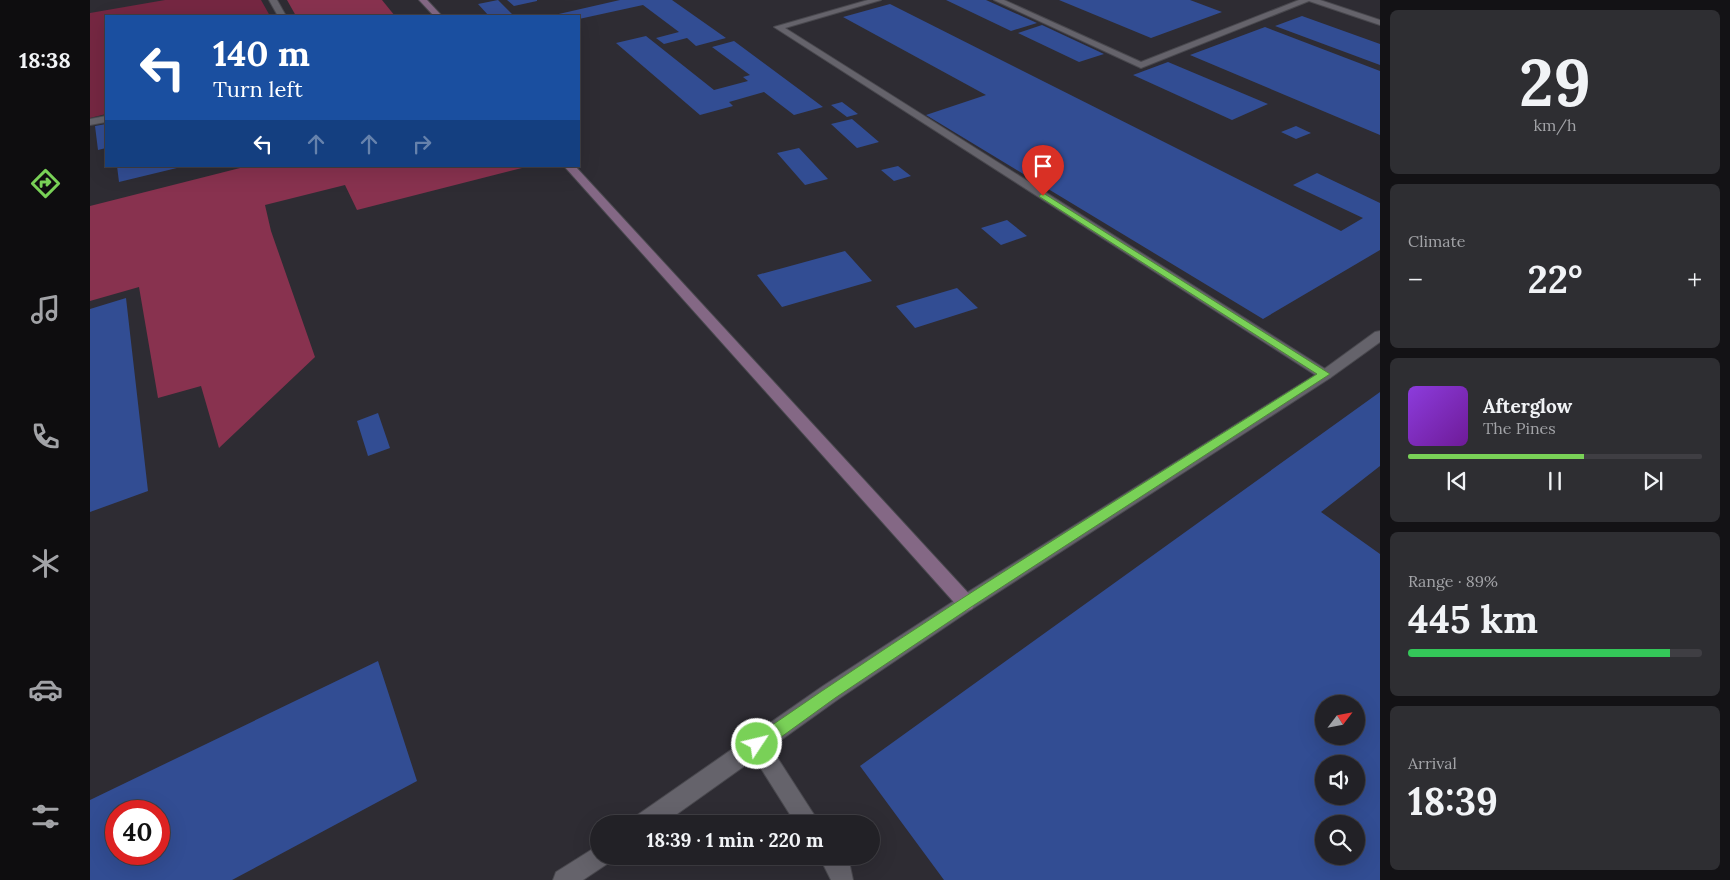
<!DOCTYPE html>
<meta charset="utf-8">
<style>
body{margin:0;font-family:Lora,serif;background:#2e2e32;color:#f1f3f6;height:100vh;display:flex;flex-direction:column;font-size:19px;white-space:nowrap}
*{box-sizing:border-box;margin:0}
p{font-size:16px;color:#a2a3a7}
.icon{flex:none;width:28px;height:28px;fill:none;stroke:currentColor;stroke-width:2;stroke-linecap:round;stroke-linejoin:round}
.map{position:relative;flex:1;overflow:hidden}
.drawer{display:flex;flex-direction:column;gap:10px;padding:10px;background:#131215;width:350px}
.drawer>*{flex:none}
.hud{position:absolute;left:15px;top:15px;width:475px;height:152px;border-radius:0px;box-shadow:0 5px 20px #0002,0 0 0 1px #3f3e43;background:#1a4fa0;color:#fff;overflow:hidden}
.needle{width:32px;rotate:58deg}
.buttons{position:absolute;left:1225px;top:695px;display:grid;gap:10px}
.buttons a{display:grid;place-items:center;width:50px;height:50px;border-radius:50%;background:#222126;box-shadow:0 5px 20px #0002,0 0 0 1px #3f3e43;font-size:25px}
.speed{position:absolute;left:15px;top:800px;display:flex;gap:10px;font-size:25px;font-weight:700;text-align:center}
.speed>*{display:grid;place-content:center;width:65px;height:65px;border-radius:50%;background:#222126;box-shadow:0 5px 20px #0002,0 0 0 1px #3f3e43;line-height:1}
.speed .limit{border:8px solid #d22;background:#fff;color:#111}
.pin{position:absolute;display:grid;place-items:center;width:42px;height:42px;color:#fff;margin:-51px -21px;border-radius:50% 50% 50% 0;rotate:-45deg;box-shadow:0 0 5px #0007}
.pin .icon{rotate:45deg}
.me{position:absolute;width:55px;margin:-28px;rotate:55deg;stroke-linejoin:round;filter:drop-shadow(0 0 4px #0008)}
.turn{display:flex;align-items:center;gap:18px;height:105px;padding:0 25px;font-size:22px}
.turn .icon{width:65px;height:65px;stroke-width:2.5}
.turn b{display:block;font-size:35px;line-height:42px}
.lanes{display:flex;align-items:center;height:48px;padding:0 25px;background:#0003;justify-content:center;gap:25px;direction:ltr}
.lanes .off{opacity:.35}
.big{font-size:38px;font-weight:700;line-height:1.1}
.drawer .tile{flex:1;display:flex;flex-direction:column;justify-content:center;gap:8px;min-width:0;padding:0 18px;border-radius:8px;background:#2e2e32}
.drawer .dial{align-items:center;gap:0}
.dial b{font-size:65px;line-height:1}
.song{display:flex;align-items:center;gap:15px}
.cover{width:60px;height:60px;border-radius:8px;background:linear-gradient(135deg,hsl(270 70% 55%),hsl(280 70% 35%))}
.played{height:5px;border-radius:2px;background:linear-gradient(90deg,#79d157 60%,#3f3e43 60%)}
.keys{display:flex;justify-content:space-around;direction:ltr}
.heat{display:flex;justify-content:space-between;align-items:center;font-size:28px;direction:ltr}
.charge{height:8px;border-radius:4px;background:linear-gradient(90deg,#34c759 89%,#3f3e43 0)}
.trip{position:absolute;left:500px;top:815px;width:290px;height:50px;border-radius:25px;background:#222126;box-shadow:0 5px 20px #0002,0 0 0 1px #3f3e43;font-weight:700;line-height:50px;text-align:center}
main{display:flex;flex:1;min-height:0}
.menu{display:flex;flex-direction:column;width:90px;justify-content:space-around;align-items:center;background:#0e0d0f;color:#a2a3a7}
.menu .icon{width:35px;height:35px}
.menu .active{color:#79d157}
.menu b{font-size:22px;color:#f1f3f6}
.map>svg:first-child{display:block}
.green{fill:#752742}
.forest{fill:#88324f}
.building{fill:#324d93;fill-rule:evenodd}
.lines{fill:none;stroke-linecap:round;stroke-linejoin:round}
.service-casing{stroke:#49484e;stroke-width:2}
.minor-casing{stroke:#49484e;stroke-width:2}
.tertiary-casing{stroke:#49484e;stroke-width:2}
.secondary-casing{stroke:#49484e;stroke-width:2}
.service{fill:#65636b;fill-rule:evenodd}
.minor{fill:#65636b;fill-rule:evenodd}
.tertiary{fill:#65636b;fill-rule:evenodd}
.secondary{fill:#846885;fill-rule:evenodd}
.route{fill:#79d157;stroke:#4f8839}
</style>
<main>
<nav class="menu">
<b>18:38</b>
<svg class="icon active" aria-label="directions" viewBox="0 0 24 24"><path d="M12 3l9 9-9 9-9-9zM9 14v-3h6M13 9l2 2-2 2"/></svg>
<svg class="icon" aria-label="music" viewBox="0 0 24 24"><path d="M9 18V5l10-2v13"/><circle cx="6" cy="18" r="3"/><circle cx="16" cy="16" r="3"/></svg>
<svg class="icon" aria-label="phone" viewBox="0 0 24 24"><path d="M5 4h4l2 5-3 2q2 4 5 5l2-3 5 2v4C11 20 4 13 5 4z"/></svg>
<svg class="icon" aria-label="climate" viewBox="0 0 24 24"><path d="M12 3v18M4 7l16 10M4 17L20 7"/></svg>
<svg class="icon" aria-label="car" viewBox="0 0 24 24"><path d="M5 17H2v-5l4-1 3-4h7l3 4 3 1v5h-3M9 17h6M6 11h13"/><circle cx="7" cy="17" r="2"/><circle cx="17" cy="17" r="2"/></svg>
<svg class="icon" aria-label="filters" viewBox="0 0 24 24"><path d="M4 7h16M4 17h16"/><circle cx="9" cy="7" r="2"/><circle cx="15" cy="17" r="2"/></svg>
</nav>
<div class="map">
<svg width="1290" height="880" viewBox="0 0 1290 880">
<rect width="100%" height="100%" fill="#2e2c33"/>
<path class="green" d="M 75,0 L 171,0 L 180,16 L 16,16 L 16,114 L 0,118 L 0,13 Z"/>
<path class="forest" d="M 197,0 L 292,0 L 305,16 L 206,16 Z
M 158,166 L 440,166 L 267,210 L 255,185 L 175,205 L 181,231 L 225,357 L 129,448 L 111,386 L 68,398 L 49,287 L 0,301 L 0,206 Z"/>
<path class="building" d="M 408,0 L 424,16 L 399,16 L 388,4 Z
M 417,0 L 447,0 L 447,1 L 424,6 Z
M 530,0 L 582,0 L 636,38 L 606,46 L 597,38 L 574,44 L 566,38 L 589,32 L 553,5 L 489,19 L 489,16 L 460,16 Z
M 856,0 L 896,0 L 947,23 L 921,31 Z
M 969,0 L 1100,0 L 1132,12 L 1061,38 Z
M 800,4 L 1251,231 L 1273,218 L 1203,185 L 1227,173 L 1290,203 L 1290,250 L 1173,319 L 836,115 L 896,95 L 753,17 Z
M 1212,16 L 1290,44 L 1290,65 L 1185,26 Z
M 952,25 L 1014,54 L 989,62 L 928,33 Z
M 1175,27 L 1290,71 L 1290,135 L 1100,55 Z
M 556,36 L 624,90 L 658,81 L 653,77 L 660,75 L 622,47 L 644,41 L 733,107 L 704,115 L 674,92 L 639,102 L 643,106 L 610,115 L 526,43 Z
M 1078,62 L 1178,104 L 1142,120 L 1043,75 Z
M 752,102 L 768,114 L 757,117 L 741,105 Z
M 762,119 L 789,142 L 767,148 L 741,124 Z
M 16,124 L 16,148 L 8,150 L 5,126 Z
M 1206,126 L 1221,133 L 1206,139 L 1191,132 Z
M 709,148 L 738,179 L 715,185 L 687,153 Z
M 27,166 L 91,166 L 91,167 L 29,182 Z
M 808,166 L 821,176 L 804,181 L 791,170 Z
M 917,220 L 937,236 L 911,245 L 891,228 Z
M 755,251 L 782,281 L 692,307 L 667,275 Z
M 867,288 L 888,308 L 825,328 L 806,306 Z
M 36,298 L 58,491 L 0,512 L 0,309 Z
M 1290,392 L 1290,466 L 1231,512 L 1290,554 L 1290,880 L 854,880 L 770,766 ZM 1234,704 L 1266,704 L 1266,736 L 1234,736 ZM 1234,764 L 1266,764 L 1266,796 L 1234,796 ZM 1234,824 L 1266,824 L 1266,856 L 1234,856 Z
M 288,413 L 300,448 L 278,456 L 267,421 Z
M 288,661 L 327,781 L 142,880 L 0,880 L 0,800 ZM 26,811 L 69,811 L 69,854 L 26,854 Z"/>
<g class="lines">
<g class="service-casing">
<path id="service" d="M 179,0 L 187,0 L 196,16 L 188,16 Z
M 16,116 L 16,122 L 0,125 L 0,119 Z"/>
</g>
<g class="minor-casing">
<path id="minor" d="M 778,0 L 791,0 L 695,28 L 1240,372 L 1242,375 L 1240,378 L 1230,378 L 684,27 Z
M 904,0 L 914,0 L 1051,62 L 1209,0 L 1230,0 L 1290,20 L 1290,25 L 1219,1 L 1051,68 Z
M 667,734 L 674,737 L 730,824 L 706,824 L 660,751 L 657,744 L 660,737 Z
M 729,856 L 753,856 L 760,866 L 763,880 L 741,880 Z"/>
</g>
<g class="tertiary-casing">
<path id="tertiary" d="M 1290,331 L 1290,342 L 1240,378 L 882,609 L 747,700 L 573,824 L 543,824 L 546,816 L 733,686 L 870,597 L 1230,372 L 1285,332 Z
M 509,845 L 509,856 L 520,856 L 517,864 L 493,880 L 463,880 L 466,872 Z"/>
</g>
<g class="secondary-casing">
<path id="secondary" d="M 329,0 L 337,0 L 352,16 L 344,16 Z
M 474,166 L 485,166 L 882,597 L 885,603 L 882,609 L 876,611 L 870,609 Z"/>
</g>
<use href="#service" class="service"/>
<use href="#minor" class="minor"/>
<use href="#tertiary" class="tertiary"/>
<use href="#secondary" class="secondary"/>
</g>
<path class="route" d="M 953,193 L 1240,374 L 881,607 L 745,698 L 673,750 L 667,752 L 662,750 L 660,744 L 662,739 C 846,611 1037,494 1227,374 L 950,197 L 949,196 Z"/>
</svg>
<div class="buttons">
<a><svg class="needle" viewBox="-14 -14 28 28"><path d="M0-13l5 13h-10z" fill="#e53935"/><path d="M0 13l5-13h-10z" fill="#a2a3a7"/></svg></a>
<a><svg class="icon" aria-label="sound" viewBox="0 0 24 24"><path d="M4 9h4l5-4v14l-5-4H4zM17 9q2 3 0 6"/></svg></a>
<a><svg class="icon" aria-label="search" viewBox="0 0 24 24"><circle cx="10" cy="10" r="6"/><path d="M15 15l6 6"/></svg></a>
</div>
<div class="speed"><div class="limit">40</div></div>
<div class="pin" style="left:953px;top:196px;background:#d93025"><svg class="icon" aria-label="arrive" viewBox="0 0 24 24"><path d="M6 21V4h12l-3 4 3 4H6"/></svg></div>
<svg class="me" style="left:667px;top:744px" viewBox="-20 -20 40 40"><circle r="17" fill="#79d157" stroke="#fff" stroke-width="3"/><path d="M0-11L8 9 0 5-8 9z" fill="#fff"/></svg>
<div class="trip">18:39 · 1 min · 220 m</div>
<div class="hud">
<div class="turn"><svg class="icon" aria-label="left" viewBox="0 0 24 24"><path d="M17 20v-9H6M10 6l-5 5 5 5"/></svg><div><b>140 m</b>Turn left</div></div>
<div class="lanes"><svg class="icon" aria-label="left" viewBox="0 0 24 24"><path d="M17 20v-9H6M10 6l-5 5 5 5"/></svg><svg class="icon off" aria-label="ahead" viewBox="0 0 24 24"><path d="M12 20V5M6 11l6-6 6 6"/></svg><svg class="icon off" aria-label="ahead" viewBox="0 0 24 24"><path d="M12 20V5M6 11l6-6 6 6"/></svg><svg class="icon off" aria-label="right" viewBox="0 0 24 24"><path d="M7 20v-9h11M14 6l5 5-5 5"/></svg></div>
</div>
</div>
<section class="drawer">
<div class="tile dial"><b>29</b><p>km/h</p></div>
<div class="tile"><p>Climate</p>
<div class="heat"><a>−</a><b class="big">22°</b><a>+</a></div>
</div>
<div class="tile">
<div class="song"><i class="cover"></i><div><b>Afterglow</b><p>The Pines</p></div></div>
<div class="played"></div>
<div class="keys"><svg class="icon" aria-label="previous" viewBox="0 0 24 24"><path d="M18 5L8 12l10 7zM5 5v14"/></svg><svg class="icon" aria-label="pause" viewBox="0 0 24 24"><path d="M8 5v14M16 5v14"/></svg><svg class="icon" aria-label="next" viewBox="0 0 24 24"><path d="M6 5l10 7-10 7zM19 5v14"/></svg></div>
</div>
<div class="tile"><p>Range · 89%</p><b class="big">445 km</b><div class="charge"></div></div>
<div class="tile"><p>Arrival</p><b class="big">18:39</b></div>
</section>
</main>
